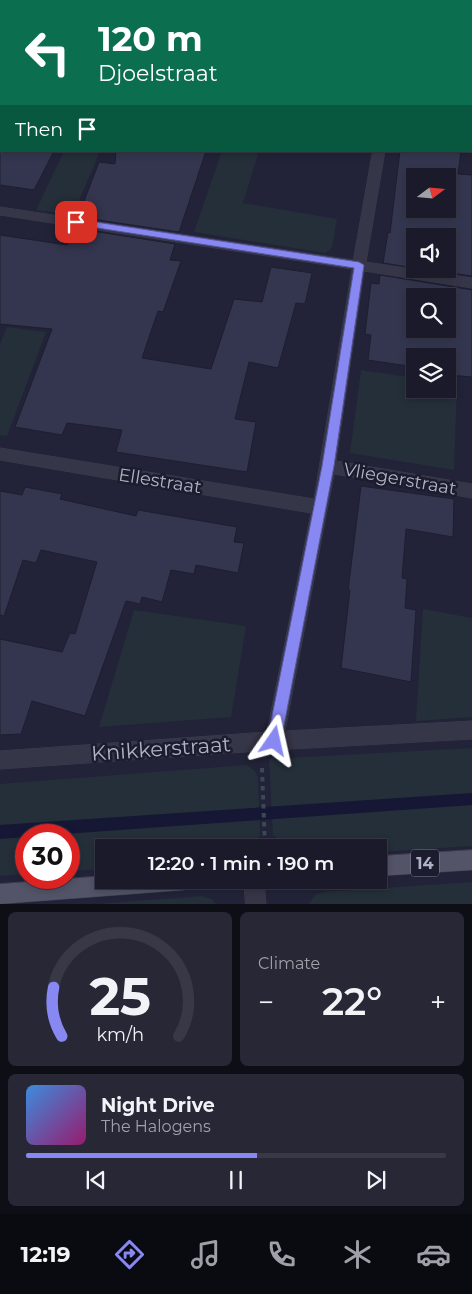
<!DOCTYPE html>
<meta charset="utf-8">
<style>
body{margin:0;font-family:Montserrat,sans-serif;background:#272736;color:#f1f3f6;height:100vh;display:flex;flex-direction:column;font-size:19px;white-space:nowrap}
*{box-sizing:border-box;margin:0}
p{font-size:16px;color:#9fa1a8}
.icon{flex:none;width:28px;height:28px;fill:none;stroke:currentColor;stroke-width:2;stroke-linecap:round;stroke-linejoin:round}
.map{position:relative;height:904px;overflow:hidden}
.side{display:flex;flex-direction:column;gap:8px;padding:8px;background:#0e0e17;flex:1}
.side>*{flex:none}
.banner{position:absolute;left:0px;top:0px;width:472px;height:152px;box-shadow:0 2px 8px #0003,0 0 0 1px #383847;background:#0b6e4f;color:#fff;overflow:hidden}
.needle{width:32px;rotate:74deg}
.fabs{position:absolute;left:406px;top:168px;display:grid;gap:10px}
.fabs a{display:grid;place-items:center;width:50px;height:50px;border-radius:0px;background:#1a1a2a;box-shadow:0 2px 8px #0003,0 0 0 1px #383847;font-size:25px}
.speed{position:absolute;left:15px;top:824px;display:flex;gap:10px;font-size:25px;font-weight:700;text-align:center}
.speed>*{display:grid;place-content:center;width:65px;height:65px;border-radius:50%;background:#1a1a2a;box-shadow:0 2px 8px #0003,0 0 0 1px #383847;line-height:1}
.speed .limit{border:8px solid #d22;background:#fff;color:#111}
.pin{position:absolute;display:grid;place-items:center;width:42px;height:42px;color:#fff;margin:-21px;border-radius:10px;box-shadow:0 2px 8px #0006}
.me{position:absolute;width:55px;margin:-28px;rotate:11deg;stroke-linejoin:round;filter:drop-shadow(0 0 4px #0008)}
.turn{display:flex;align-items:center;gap:18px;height:105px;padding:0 15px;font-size:22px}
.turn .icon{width:65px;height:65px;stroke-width:2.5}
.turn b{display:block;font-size:35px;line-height:42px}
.then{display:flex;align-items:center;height:48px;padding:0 15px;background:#0003;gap:10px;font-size:19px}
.big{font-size:38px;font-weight:600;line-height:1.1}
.side .card{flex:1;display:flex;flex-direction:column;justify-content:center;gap:8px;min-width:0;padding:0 18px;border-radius:8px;background:#272736}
.side .dial{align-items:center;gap:0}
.dial svg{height:130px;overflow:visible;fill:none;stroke:#383847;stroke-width:7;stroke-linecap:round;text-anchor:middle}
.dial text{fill:#f1f3f6;stroke:none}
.song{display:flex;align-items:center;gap:15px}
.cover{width:60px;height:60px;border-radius:8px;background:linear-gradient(135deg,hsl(210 70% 55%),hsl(320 70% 35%))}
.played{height:5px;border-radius:2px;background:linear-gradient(90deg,#8888f3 55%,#383847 55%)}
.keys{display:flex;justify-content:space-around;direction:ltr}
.heat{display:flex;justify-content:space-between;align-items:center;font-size:28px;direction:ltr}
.side .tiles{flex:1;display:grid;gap:8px;grid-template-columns:1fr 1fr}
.card:last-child{grid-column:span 2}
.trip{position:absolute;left:95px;top:839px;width:292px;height:50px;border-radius:0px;background:#1a1a2a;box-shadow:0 2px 8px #0003,0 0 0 1px #383847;font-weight:600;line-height:50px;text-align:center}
.dock{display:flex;height:80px;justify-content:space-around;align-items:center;background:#0a0a11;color:#9fa1a8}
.dock .icon{width:35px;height:35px}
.dock .current{color:#8888f3}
.dock b{font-size:22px;color:#f1f3f6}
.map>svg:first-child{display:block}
.green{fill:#242f39}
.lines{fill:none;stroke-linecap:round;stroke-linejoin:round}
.stream{fill:#161735;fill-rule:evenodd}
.building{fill:#34364f;stroke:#1d1e2f;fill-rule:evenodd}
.street-casing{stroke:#3c3d4f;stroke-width:1}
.primary-casing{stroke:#3c3d4f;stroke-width:1}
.path{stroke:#3d4852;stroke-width:4;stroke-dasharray:4.5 4.5;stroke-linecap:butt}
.street{fill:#363649;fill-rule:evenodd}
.primary{fill:#545469;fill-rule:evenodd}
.route{fill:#8888f3;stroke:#58589e}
.labels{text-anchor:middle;stroke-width:5;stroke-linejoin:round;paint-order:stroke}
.shield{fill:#1b1c2d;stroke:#848497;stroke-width:1}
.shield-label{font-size:16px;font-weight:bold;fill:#b1b1c5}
.street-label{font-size:18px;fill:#b1b1c5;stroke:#1b1c2d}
.near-street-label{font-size:21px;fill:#b1b1c5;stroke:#1b1c2d}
</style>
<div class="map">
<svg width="472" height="904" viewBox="0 0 472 904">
<rect width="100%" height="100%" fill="#222338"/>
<path class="green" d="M 64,151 L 100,151 L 73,215 L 36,210 Z
M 222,151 L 259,151 L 243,203 L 337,219 L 332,248 L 325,253 L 194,232 Z
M 7,327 L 46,332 L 7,436 L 0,435 L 0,344 Z
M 361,370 L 415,378 L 415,389 L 448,389 L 448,383 L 457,384 L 454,470 L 350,453 Z
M 423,609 L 472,618 L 472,717 L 416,721 Z
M 134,610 L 246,626 L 231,717 L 99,727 Z
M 472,748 L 472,846 L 379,852 L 379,848 L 289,847 L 273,835 L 269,759 Z
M 247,765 L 255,771 L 258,777 L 260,836 L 251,847 L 104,848 L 104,869 L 69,871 L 69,835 L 26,835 L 26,874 L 0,876 L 0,784 Z
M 472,882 L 472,904 L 309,904 L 315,895 L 323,892 Z
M 202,896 L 212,899 L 216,904 L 97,904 Z"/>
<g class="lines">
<path class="stream" d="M 472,793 L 472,805 L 50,835 L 26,835 L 26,837 L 0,839 L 0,825 Z"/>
</g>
<path class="building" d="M 0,151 L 54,151 L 34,190 L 0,185 Z
M 116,151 L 206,151 L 179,232 L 78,217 L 99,162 L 115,164 Z
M 400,151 L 461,151 L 458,174 L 472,175 L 472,276 L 423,269 L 448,269 L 448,236 L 415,236 L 415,268 L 383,263 L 388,232 L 390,233 ZM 415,176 L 448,176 L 448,209 L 415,209 Z
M 73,228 L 175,244 L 170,260 L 181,261 L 163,312 L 158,311 L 142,358 L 211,369 L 234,299 L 262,302 L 271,267 L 312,273 L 305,304 L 296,303 L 278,368 L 249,362 L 235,419 L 256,422 L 247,472 L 116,452 L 122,430 L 67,423 L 62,435 L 15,427 L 52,329 L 0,324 L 0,235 L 67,245 Z
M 380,275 L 472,290 L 472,377 L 448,375 L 448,356 L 415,356 L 415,371 L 408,370 L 408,366 L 368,360 L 371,335 L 365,334 L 371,283 L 379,284 ZM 415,296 L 448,296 L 448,329 L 415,329 Z
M 361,486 L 454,499 L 453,537 L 406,529 L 402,578 L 407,579 L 405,608 L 416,610 L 411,682 L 341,668 L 350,590 L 348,590 Z
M 25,487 L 62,494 L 60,499 L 136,516 L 138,510 L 237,527 L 234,542 L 244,543 L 238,573 L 196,565 L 194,574 L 171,570 L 162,602 L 142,597 L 140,604 L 126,601 L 85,716 L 32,701 L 21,734 L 0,735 L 0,639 L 62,652 L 70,633 L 75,634 L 97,562 L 41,550 L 36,563 L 23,560 L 4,616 L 0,615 L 0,491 L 22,495 Z"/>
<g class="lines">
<g class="street-casing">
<path id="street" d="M 223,0 L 243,0 L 244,1 L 224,1 Z
M 399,0 L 409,0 L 409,1 L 399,1 Z
M 0,45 L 1,45 L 1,51 L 0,51 Z
M 471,103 L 472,103 L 472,109 L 471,109 Z
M 373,151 L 385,151 L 366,262 L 472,278 L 472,288 L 364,271 L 336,461 L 472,484 L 472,498 L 334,474 L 285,731 L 472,721 L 472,739 L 274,750 L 0,769 L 0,751 L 267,732 L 311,513 L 0,460 L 0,448 L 314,499 L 352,269 L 0,215 L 0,207 L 353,260 Z
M 244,880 L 264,880 L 266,904 L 246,904 Z"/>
</g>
<g class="primary-casing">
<path id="primary" d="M 472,850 L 472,870 L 379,876 L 379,856 Z
M 104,876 L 104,880 L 194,880 L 191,887 L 184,890 L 0,904 L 0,884 Z"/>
</g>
<path class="path" d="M 262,768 L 265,848"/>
<use href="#street" class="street"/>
<use href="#primary" class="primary"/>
</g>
<path class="route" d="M 76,219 L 359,262 L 364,265 L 334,466 L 281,741 L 279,746 L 274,748 L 269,746 L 267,741 L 322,466 L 354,268 L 72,224 L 71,222 Z"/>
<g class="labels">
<rect class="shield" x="411" y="849.5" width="28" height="27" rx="4"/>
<g class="shield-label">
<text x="425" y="869">14</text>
</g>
<g class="street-label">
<text transform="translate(400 479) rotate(10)" y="6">Vliegerstraat</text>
<text transform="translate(160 481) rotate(9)" y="6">Ellestraat</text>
</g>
<g class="near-street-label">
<text transform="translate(161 749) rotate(-4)" y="7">Knikkerstraat</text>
</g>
</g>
</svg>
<div class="fabs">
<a><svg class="needle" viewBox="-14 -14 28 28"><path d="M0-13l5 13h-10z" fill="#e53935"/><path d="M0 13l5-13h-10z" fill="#9fa1a8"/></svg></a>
<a><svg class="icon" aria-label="sound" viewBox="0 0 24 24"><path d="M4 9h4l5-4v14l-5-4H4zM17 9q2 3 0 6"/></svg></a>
<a><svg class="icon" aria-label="search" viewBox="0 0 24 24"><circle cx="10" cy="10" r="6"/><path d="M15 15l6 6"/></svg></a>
<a><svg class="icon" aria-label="layers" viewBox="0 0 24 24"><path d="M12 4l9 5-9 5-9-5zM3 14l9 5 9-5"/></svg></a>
</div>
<div class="speed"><div class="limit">30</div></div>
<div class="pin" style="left:76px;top:222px;background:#d93025"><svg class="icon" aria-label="arrive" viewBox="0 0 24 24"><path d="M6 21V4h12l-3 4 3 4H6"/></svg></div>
<svg class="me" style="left:274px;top:741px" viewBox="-20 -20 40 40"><path d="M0-17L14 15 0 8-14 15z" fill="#8888f3" stroke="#fff" stroke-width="4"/></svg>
<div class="trip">12:20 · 1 min · 190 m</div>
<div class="banner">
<div class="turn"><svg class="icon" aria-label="left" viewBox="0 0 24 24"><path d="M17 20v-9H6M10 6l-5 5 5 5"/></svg><div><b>120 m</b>Djoelstraat</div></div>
<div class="then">Then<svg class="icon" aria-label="arrive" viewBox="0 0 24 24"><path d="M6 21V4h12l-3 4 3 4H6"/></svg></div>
</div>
</div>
<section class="side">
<div class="tiles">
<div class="card dial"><svg viewBox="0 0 100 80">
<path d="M14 69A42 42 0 1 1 86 69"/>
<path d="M14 69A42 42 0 0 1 9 39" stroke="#8888f3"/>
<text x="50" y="56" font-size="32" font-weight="700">25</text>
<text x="50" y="72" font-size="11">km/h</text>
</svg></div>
<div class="card"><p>Climate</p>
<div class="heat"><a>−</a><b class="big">22°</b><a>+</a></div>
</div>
<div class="card">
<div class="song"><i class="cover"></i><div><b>Night Drive</b><p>The Halogens</p></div></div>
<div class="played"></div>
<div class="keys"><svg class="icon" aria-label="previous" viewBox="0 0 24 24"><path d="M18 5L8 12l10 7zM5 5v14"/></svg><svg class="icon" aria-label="pause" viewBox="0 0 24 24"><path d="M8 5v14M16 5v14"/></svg><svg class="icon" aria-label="next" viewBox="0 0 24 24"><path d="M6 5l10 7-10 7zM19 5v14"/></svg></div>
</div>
</div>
</section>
<nav class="dock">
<b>12:19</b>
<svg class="icon current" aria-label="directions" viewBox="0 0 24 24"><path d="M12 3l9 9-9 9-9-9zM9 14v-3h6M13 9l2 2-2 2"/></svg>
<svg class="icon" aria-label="music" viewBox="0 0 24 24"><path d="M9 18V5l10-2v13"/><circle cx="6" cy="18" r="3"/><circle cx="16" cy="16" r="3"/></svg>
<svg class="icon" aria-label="phone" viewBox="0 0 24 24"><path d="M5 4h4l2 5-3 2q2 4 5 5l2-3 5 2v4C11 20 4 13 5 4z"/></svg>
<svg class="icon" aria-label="climate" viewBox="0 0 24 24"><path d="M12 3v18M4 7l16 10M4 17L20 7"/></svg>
<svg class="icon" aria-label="car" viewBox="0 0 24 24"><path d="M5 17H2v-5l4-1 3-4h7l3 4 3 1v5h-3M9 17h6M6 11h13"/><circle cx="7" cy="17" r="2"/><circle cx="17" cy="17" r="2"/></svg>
</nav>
